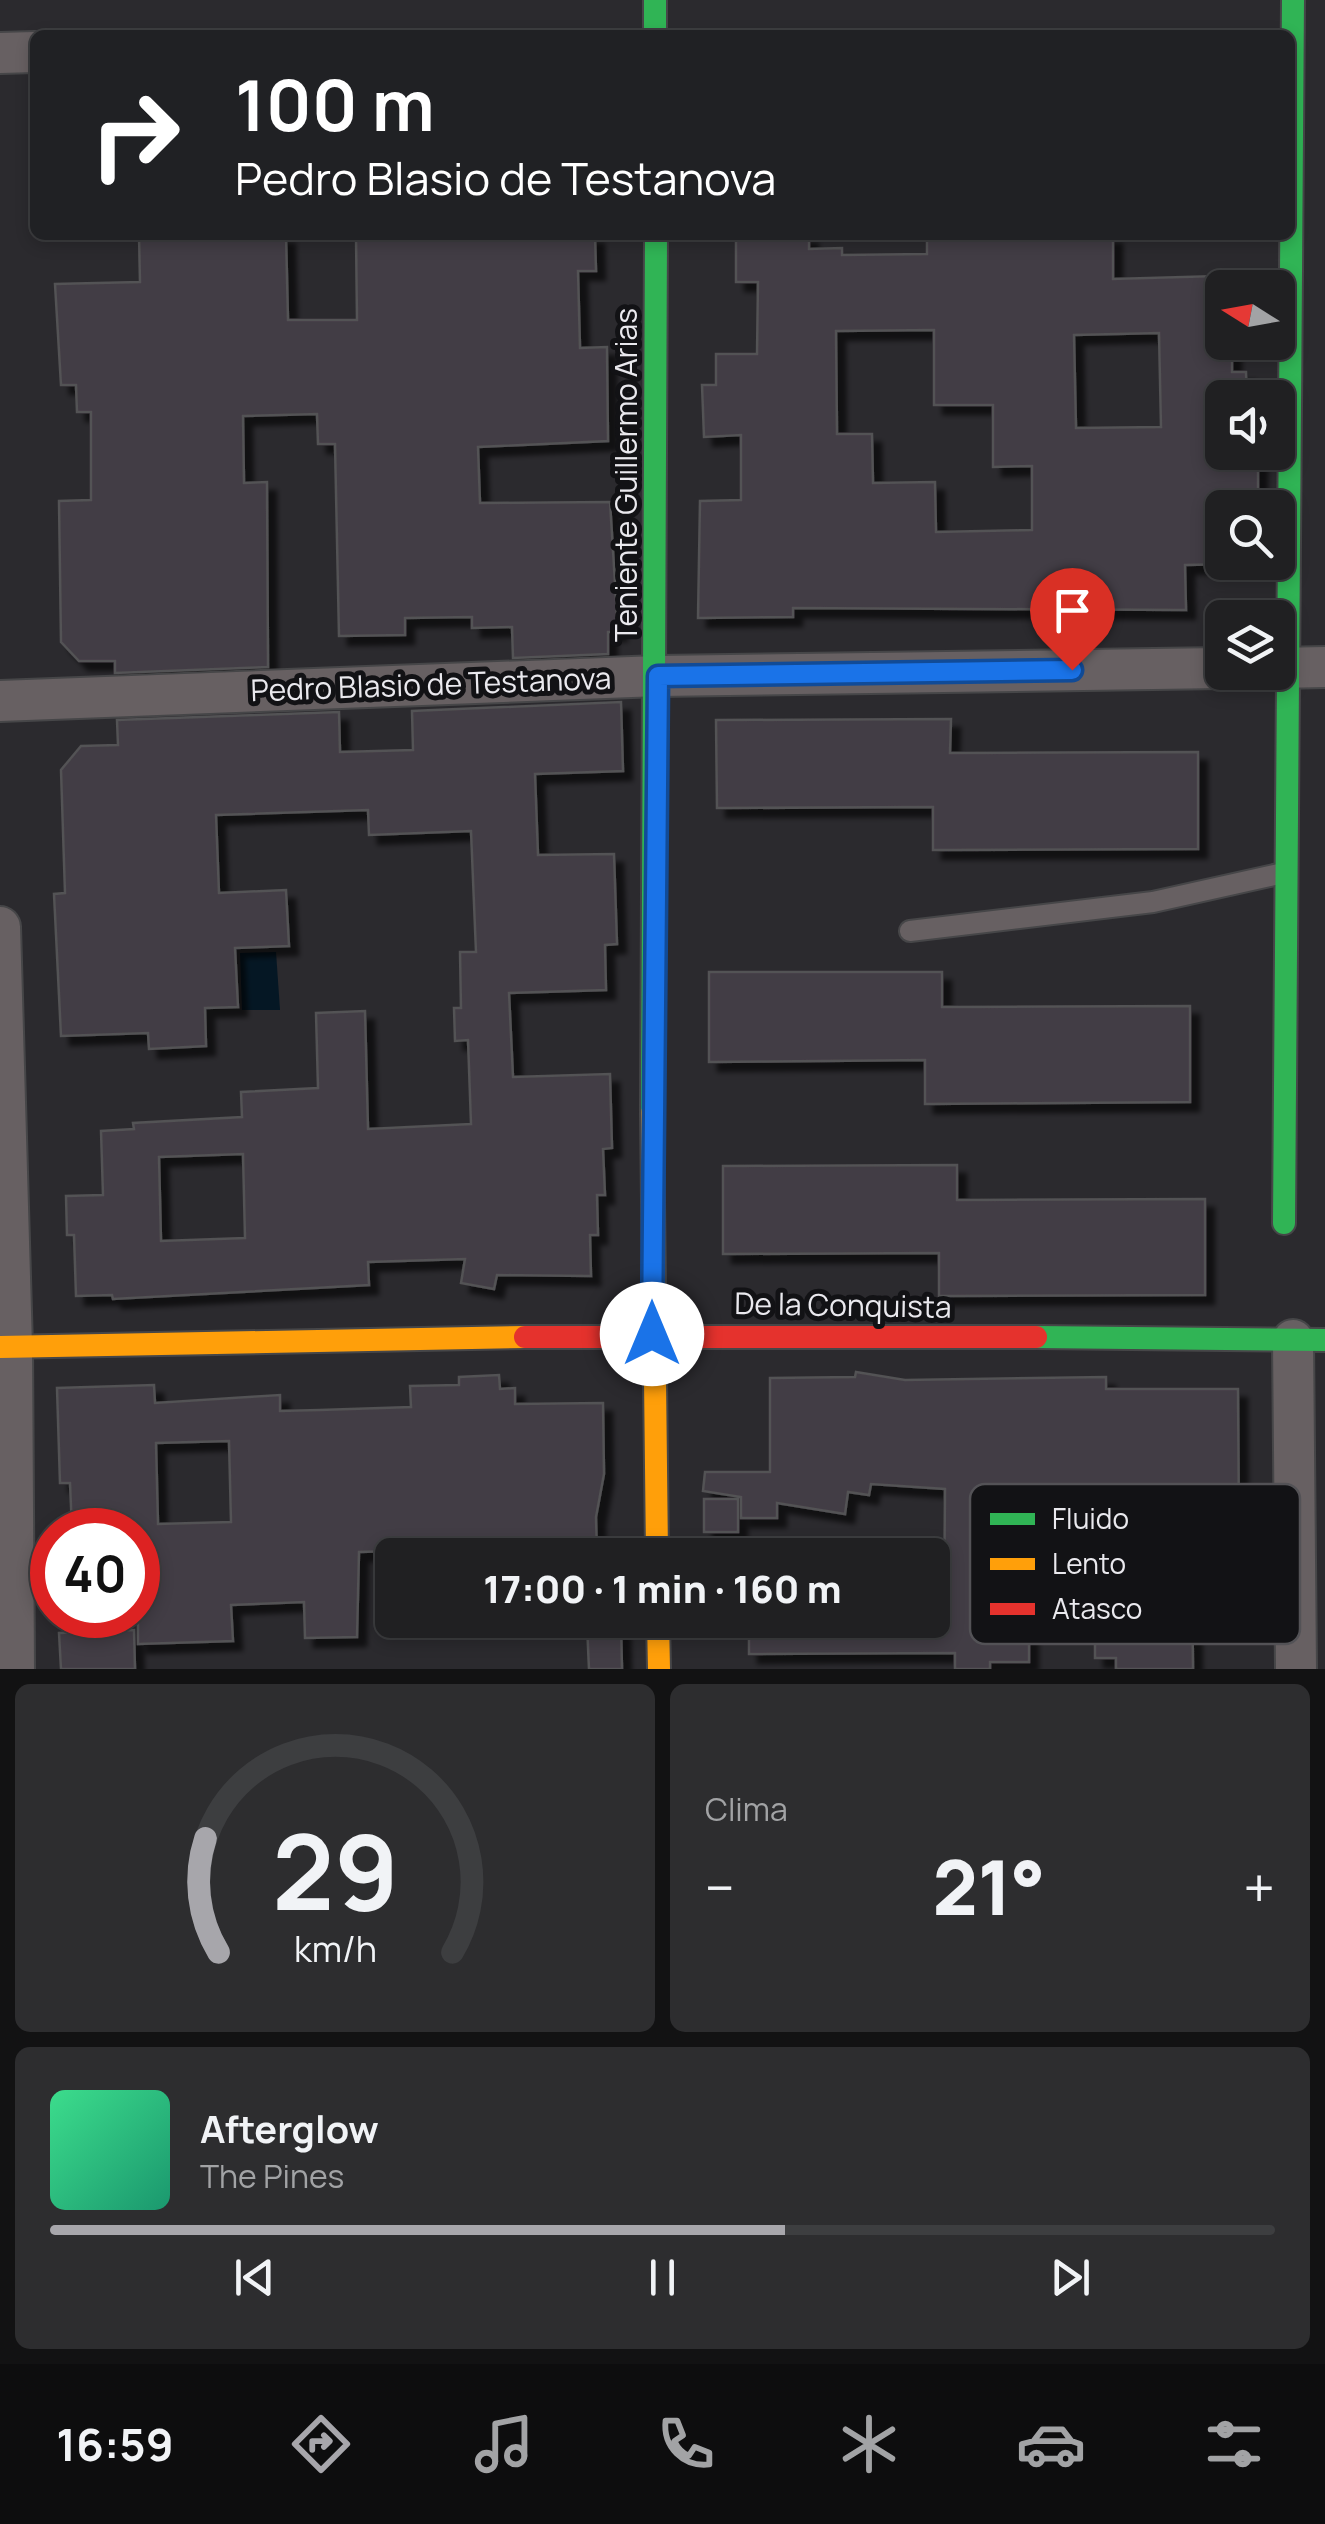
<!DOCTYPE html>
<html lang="es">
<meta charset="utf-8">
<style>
body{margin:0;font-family:Manrope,sans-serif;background:#2d2d2f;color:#f1f3f6;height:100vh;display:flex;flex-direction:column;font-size:38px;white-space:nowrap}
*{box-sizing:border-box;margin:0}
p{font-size:32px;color:#a2a3a5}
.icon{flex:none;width:55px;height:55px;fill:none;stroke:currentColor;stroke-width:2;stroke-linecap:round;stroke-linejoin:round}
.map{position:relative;height:1669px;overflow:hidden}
.drawer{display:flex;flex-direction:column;gap:15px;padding:15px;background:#121213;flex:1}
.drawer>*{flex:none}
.top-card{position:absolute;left:30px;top:30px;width:1265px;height:210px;border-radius:15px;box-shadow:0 5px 15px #0003,0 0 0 2px #3d3e40;background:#202124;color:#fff;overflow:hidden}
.needle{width:65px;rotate:281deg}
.fabs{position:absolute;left:1205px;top:270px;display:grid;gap:20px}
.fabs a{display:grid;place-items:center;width:90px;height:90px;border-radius:15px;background:#202022;box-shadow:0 5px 15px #0003,0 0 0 2px #3d3e40;font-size:50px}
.speed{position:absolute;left:30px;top:1508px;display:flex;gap:20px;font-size:50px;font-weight:700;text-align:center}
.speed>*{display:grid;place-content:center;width:130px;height:130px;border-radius:50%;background:#202022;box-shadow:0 5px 15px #0003,0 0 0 2px #3d3e40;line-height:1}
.speed .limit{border:15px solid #d22;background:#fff;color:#111}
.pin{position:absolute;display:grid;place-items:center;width:85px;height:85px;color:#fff;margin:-102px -42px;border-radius:50% 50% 50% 0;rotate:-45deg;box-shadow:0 0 10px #0007}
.pin .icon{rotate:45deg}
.me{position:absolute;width:110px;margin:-55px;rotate:0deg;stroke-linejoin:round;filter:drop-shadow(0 0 8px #0008)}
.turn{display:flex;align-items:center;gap:35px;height:210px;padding:0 40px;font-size:45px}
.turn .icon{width:130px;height:130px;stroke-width:2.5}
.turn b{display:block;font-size:70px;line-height:85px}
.big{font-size:75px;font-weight:800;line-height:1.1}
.drawer .tile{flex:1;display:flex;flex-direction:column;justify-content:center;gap:15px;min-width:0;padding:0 35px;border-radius:15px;background:#2d2d2f}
.drawer .dial{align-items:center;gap:0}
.dial svg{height:260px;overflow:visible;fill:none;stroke:#3d3e40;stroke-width:7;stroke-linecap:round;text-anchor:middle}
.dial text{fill:#f1f3f6;stroke:none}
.song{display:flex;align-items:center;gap:30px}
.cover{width:120px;height:120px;border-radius:15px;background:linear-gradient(135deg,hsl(150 70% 55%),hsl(160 70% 35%))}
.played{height:10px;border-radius:5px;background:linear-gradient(90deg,#a7a6ab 60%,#3d3e40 60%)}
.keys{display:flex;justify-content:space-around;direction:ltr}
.heat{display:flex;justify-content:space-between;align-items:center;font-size:55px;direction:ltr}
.drawer .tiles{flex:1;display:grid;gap:15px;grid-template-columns:1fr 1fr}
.tile:last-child{grid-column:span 2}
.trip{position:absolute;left:375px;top:1538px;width:575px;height:100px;border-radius:15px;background:#202022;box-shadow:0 5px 15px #0003,0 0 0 2px #3d3e40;font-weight:800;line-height:100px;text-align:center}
.tabs{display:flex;height:160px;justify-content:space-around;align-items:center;background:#0d0d0e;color:#a2a3a5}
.tabs .icon{width:70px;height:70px}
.tabs .on{color:#a7a6ab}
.tabs b{font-size:45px;color:#f1f3f6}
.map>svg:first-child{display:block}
.water{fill:#051724}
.building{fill:#433d45;stroke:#535254;stroke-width:2.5;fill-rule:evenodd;filter:url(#shadow)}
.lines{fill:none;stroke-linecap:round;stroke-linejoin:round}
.lane-casing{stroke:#464648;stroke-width:24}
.street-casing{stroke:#464648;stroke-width:44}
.fast-casing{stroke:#464648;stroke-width:26}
.slow-casing{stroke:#464648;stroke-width:26}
.jam-casing{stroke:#464648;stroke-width:26}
.lane{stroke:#676062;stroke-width:20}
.street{stroke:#676062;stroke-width:40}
.fast{stroke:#30b455;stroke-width:22}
.slow{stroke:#ff9f0a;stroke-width:22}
.jam{stroke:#e5322d;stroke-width:22}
.route-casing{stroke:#114b97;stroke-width:25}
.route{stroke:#1a73e8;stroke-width:18}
.labels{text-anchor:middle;stroke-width:10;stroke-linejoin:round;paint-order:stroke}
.street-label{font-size:30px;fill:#eae9ee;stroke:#121215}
.key{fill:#121215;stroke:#535256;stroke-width:2.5}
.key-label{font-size:28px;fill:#eae9ee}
</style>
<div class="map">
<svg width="1325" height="1669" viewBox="0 0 1325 1669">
<defs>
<filter id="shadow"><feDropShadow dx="9" dy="9" stdDeviation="2.5" flood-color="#0009"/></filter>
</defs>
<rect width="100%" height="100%" fill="#2b2a2e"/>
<path class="water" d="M 276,952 L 280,1010 L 242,1010 L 240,953 Z"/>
<path class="building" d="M 139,235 L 286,235 L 288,320 L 357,320 L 356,235 L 595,235 L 596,271 L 578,271 L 580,348 L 607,347 L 608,441 L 478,447 L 480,503 L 610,502 L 618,632 L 608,632 L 608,654 L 513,658 L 512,627 L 472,628 L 472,617 L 405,618 L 405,635 L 339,636 L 335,444 L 318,444 L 317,414 L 243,416 L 244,483 L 267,482 L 268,667 L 115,673 L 115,661 L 79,661 L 61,642 L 59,501 L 91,500 L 91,412 L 77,412 L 76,385 L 61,385 L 55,284 L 140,282 Z
M 736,235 L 809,235 L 809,249 L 842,248 L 842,255 L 927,254 L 927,235 L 1113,235 L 1113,279 L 1218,276 L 1219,330 L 1222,330 L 1222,342 L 1232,342 L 1232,372 L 1246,372 L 1247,398 L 1222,398 L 1222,452 L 1258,452 L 1258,508 L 1222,508 L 1222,562 L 1236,564 L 1185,565 L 1186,610 L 793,608 L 793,617 L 698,618 L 700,501 L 741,500 L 741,435 L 704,437 L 702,385 L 716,385 L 716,354 L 757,354 L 758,282 L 736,282 ZM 934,330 L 934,405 L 993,405 L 993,467 L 1032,466 L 1032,530 L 936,532 L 935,482 L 873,483 L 872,434 L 837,434 L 836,331 ZM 1159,333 L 1161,427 L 1076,428 L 1074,335 Z
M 621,702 L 623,771 L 535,774 L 538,855 L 614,854 L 617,944 L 605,945 L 606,990 L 509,993 L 513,1077 L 610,1074 L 612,1148 L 603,1149 L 605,1195 L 597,1195 L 598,1235 L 590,1235 L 591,1276 L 497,1275 L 494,1289 L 461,1283 L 465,1259 L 368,1262 L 369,1285 L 113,1299 L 112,1295 L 76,1296 L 74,1235 L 67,1235 L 66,1196 L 103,1195 L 101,1131 L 134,1129 L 133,1123 L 242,1117 L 241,1092 L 318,1088 L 316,1013 L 365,1011 L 368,1129 L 471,1124 L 468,1040 L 455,1041 L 454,1008 L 461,1008 L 460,952 L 476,952 L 471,831 L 369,835 L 368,810 L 216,815 L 219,893 L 286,890 L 289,946 L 235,948 L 238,1007 L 205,1008 L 206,1046 L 149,1049 L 148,1033 L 61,1036 L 54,894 L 65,893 L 61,770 L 81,746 L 118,745 L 117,720 L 339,712 L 340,752 L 413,750 L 412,711 ZM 243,1154 L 245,1238 L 161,1241 L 159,1157 Z
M 951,719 L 950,753 L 1198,752 L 1198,849 L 933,850 L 933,807 L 717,808 L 716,720 Z
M 709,972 L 942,972 L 942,1007 L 1190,1006 L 1190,1102 L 925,1104 L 925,1060 L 709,1062 Z
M 957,1165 L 957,1200 L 1205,1199 L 1205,1295 L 939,1296 L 939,1253 L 723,1254 L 723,1166 Z
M 856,1372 L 905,1380 L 1106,1377 L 1106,1389 L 1238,1389 L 1239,1531 L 1248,1531 L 1247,1569 L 1192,1569 L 1193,1669 L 1116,1669 L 1116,1658 L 1095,1658 L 1095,1606 L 1029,1606 L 1029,1662 L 990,1662 L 990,1669 L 955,1669 L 955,1653 L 749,1654 L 749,1620 L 944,1620 L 945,1489 L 871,1484 L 869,1495 L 848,1492 L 845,1514 L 777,1503 L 777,1518 L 741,1518 L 741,1497 L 703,1491 L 705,1472 L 770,1472 L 770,1378 L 855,1377 Z
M 499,1375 L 500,1389 L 515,1388 L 515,1404 L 603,1403 L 604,1474 L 596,1517 L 597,1555 L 464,1555 L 464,1549 L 359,1552 L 357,1637 L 305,1638 L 304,1602 L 231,1605 L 233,1641 L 138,1644 L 138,1530 L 72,1530 L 70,1483 L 60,1483 L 57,1388 L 154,1385 L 155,1403 L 280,1395 L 280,1411 L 320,1410 L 411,1407 L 410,1386 L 459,1385 L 459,1377 ZM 229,1441 L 231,1522 L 158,1524 L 156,1443 Z
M 704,1499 L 738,1499 L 738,1532 L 704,1532 Z
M 621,1624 L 622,1669 L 589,1669 L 587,1625 Z
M 134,1630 L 135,1669 L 61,1669 L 59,1633 Z"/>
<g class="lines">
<g class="lane-casing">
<path id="lane" d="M 910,931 L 1153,902 L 1283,873"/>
</g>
<g class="street-casing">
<path id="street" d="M 0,53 L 35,52
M 1278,668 L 1325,667
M 0,701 L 658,676 L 1222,668
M 0,927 L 12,1347 L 14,1669
M 1293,1340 L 1296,1669"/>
</g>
<g class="fast-casing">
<path id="fast" d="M 655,0 L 655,35
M 652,1113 L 656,235
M 1284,1223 L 1293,0
M 1036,1337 L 1325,1340"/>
</g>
<g class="slow-casing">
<path id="slow" d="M 652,1113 L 657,1555
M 0,1347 L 525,1337
M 658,1620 L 659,1669"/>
</g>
<g class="jam-casing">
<path id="jam" d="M 525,1337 L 1036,1337"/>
</g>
<use href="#lane" class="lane"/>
<use href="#street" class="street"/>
<use href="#fast" class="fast"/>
<use href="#slow" class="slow"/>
<use href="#jam" class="jam"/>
</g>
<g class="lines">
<g class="route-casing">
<path id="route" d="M 652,1334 L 658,676 L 1072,670"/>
</g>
<use href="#route" class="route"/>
</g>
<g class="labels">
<g class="street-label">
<text transform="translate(627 475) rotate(-90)" y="10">Teniente Guillermo Arias</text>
<text transform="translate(431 685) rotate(-2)" y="10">Pedro Blasio de Testanova</text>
<text transform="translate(843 1306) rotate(1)" y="10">De la Conquista</text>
</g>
</g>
<rect x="970" y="1484" width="330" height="160" rx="15" class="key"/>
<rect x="990" y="1513" width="45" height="12" fill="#30b455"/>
<rect x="990" y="1558" width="45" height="12" fill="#ff9f0a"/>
<rect x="990" y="1603" width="45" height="12" fill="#e5322d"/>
<g class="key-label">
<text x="1052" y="1529">Fluido</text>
<text x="1052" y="1574">Lento</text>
<text x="1052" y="1619">Atasco</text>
</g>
</svg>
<div class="fabs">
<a><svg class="needle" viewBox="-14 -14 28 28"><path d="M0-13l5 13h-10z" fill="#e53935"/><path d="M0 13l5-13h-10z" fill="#a2a3a5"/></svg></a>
<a><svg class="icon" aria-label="sound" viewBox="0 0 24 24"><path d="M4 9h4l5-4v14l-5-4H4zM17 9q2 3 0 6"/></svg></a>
<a><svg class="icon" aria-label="search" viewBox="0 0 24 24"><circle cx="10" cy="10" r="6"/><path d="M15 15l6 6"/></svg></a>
<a><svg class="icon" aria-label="layers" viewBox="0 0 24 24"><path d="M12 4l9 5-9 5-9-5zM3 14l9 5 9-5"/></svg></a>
</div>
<div class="speed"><div class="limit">40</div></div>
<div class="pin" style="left:1072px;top:670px;background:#d93025"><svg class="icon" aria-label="arrive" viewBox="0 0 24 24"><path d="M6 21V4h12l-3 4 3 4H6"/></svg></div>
<svg class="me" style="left:652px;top:1334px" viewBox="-20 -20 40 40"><circle r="19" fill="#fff"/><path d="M0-13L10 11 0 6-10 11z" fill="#1a73e8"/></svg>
<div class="trip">17:00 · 1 min · 160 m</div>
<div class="top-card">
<div class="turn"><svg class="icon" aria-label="right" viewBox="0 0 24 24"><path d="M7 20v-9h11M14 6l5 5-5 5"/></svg><div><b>100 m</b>Pedro Blasio de Testanova</div></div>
</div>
</div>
<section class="drawer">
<div class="tiles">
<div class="tile dial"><svg viewBox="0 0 100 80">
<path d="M14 69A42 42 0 1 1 86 69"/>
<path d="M14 69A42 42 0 0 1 10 34" stroke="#a7a6ab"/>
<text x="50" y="56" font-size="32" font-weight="700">29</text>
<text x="50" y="72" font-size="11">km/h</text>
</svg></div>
<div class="tile"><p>Clima</p>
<div class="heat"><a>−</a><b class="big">21°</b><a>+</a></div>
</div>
<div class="tile">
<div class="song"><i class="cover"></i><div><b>Afterglow</b><p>The Pines</p></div></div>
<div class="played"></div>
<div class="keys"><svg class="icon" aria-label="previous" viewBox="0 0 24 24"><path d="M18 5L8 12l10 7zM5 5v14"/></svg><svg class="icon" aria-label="pause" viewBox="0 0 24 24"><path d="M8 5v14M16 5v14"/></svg><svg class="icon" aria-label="next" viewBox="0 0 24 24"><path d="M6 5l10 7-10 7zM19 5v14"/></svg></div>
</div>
</div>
</section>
<nav class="tabs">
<b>16:59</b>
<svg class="icon on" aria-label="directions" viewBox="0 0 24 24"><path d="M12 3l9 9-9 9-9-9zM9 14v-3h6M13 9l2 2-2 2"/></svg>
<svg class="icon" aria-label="music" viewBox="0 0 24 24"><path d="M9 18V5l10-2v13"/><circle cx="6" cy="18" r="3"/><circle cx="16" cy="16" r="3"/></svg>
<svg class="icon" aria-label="phone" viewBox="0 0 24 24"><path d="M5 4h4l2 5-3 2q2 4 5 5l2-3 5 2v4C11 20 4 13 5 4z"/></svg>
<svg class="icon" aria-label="climate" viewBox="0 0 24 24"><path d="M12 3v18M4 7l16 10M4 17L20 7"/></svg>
<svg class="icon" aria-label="car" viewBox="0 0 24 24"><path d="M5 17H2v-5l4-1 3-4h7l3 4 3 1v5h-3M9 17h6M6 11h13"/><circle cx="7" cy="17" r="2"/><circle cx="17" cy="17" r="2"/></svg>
<svg class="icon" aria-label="filters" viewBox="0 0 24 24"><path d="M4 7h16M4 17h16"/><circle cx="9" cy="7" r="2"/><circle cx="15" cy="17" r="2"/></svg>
</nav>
